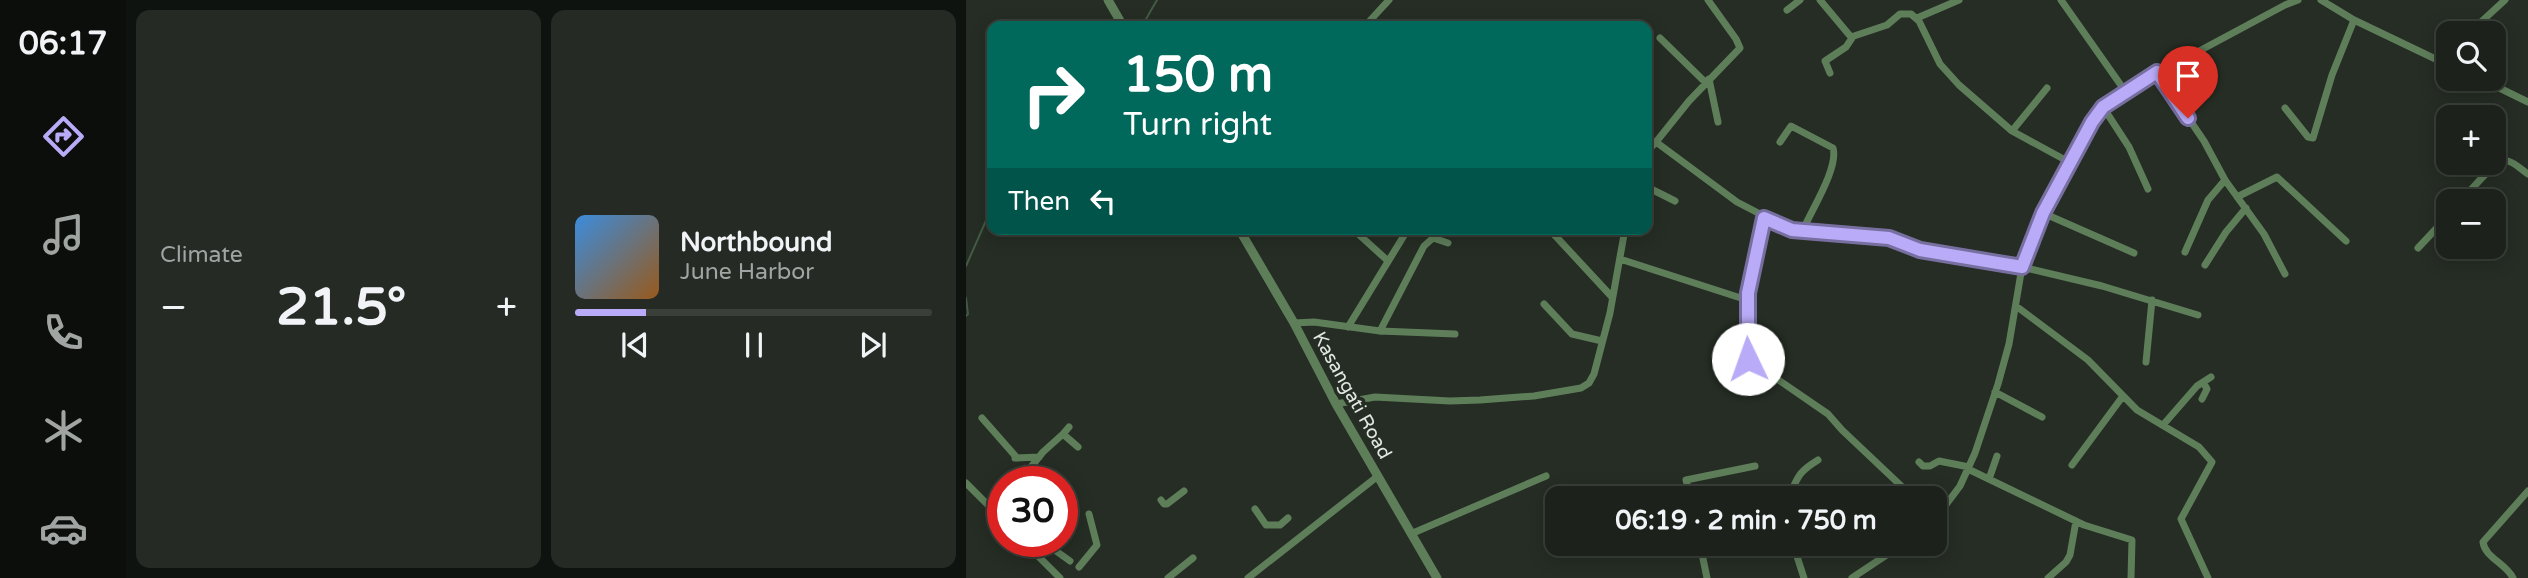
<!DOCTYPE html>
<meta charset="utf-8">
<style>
body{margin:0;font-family:"Varela Round",sans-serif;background:#252a24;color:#f1f3f6;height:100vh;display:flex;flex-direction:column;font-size:26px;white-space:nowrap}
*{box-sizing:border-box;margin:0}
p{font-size:23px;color:#a0a4a3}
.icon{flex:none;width:38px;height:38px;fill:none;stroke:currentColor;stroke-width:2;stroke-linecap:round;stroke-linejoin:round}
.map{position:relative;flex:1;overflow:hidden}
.details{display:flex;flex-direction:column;gap:10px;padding:10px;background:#0f130f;width:840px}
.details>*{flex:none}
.top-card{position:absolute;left:21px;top:21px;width:665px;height:214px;border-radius:14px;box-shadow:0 4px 18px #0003,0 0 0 2px #3a3f3a;background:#00695c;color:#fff;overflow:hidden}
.fabs{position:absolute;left:1470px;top:21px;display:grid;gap:14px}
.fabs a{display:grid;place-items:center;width:70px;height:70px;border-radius:14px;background:#1c221b;box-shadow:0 4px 18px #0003,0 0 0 2px #3a3f3a;font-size:35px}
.speed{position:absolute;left:21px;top:466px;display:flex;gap:14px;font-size:35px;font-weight:700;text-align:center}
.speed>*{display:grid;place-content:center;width:91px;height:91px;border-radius:50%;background:#1c221b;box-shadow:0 4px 18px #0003,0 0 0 2px #3a3f3a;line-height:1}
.speed .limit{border:10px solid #d22;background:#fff;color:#111}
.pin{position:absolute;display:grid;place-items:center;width:60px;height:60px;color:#fff;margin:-72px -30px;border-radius:50% 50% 50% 0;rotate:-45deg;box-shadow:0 0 7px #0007}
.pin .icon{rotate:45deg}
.me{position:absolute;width:77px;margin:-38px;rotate:357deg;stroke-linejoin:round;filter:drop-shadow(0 0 5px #0008)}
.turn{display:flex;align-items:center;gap:24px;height:147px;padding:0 21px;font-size:32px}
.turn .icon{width:91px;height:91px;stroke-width:2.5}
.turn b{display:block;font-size:49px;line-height:60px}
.then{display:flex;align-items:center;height:66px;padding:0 21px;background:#0003;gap:14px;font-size:26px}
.big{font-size:52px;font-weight:700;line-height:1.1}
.details .card{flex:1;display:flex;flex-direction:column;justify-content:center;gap:10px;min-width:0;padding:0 24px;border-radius:14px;background:#252a24}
.song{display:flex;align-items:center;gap:21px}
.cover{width:84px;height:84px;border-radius:10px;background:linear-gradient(135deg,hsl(210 70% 55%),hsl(30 70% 35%))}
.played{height:7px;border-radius:4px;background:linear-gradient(90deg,#b9abf7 20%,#3a3f3a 20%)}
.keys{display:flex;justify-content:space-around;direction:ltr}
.heat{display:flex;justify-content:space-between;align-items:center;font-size:38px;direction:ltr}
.details .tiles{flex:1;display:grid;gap:10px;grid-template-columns:repeat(2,1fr)}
.trip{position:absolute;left:579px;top:486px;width:402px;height:70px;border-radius:14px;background:#1c221b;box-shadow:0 4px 18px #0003,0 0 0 2px #3a3f3a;font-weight:700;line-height:70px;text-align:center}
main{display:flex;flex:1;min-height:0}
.tab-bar{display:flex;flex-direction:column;width:126px;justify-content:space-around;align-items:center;background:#0b0e0b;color:#a0a4a3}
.tab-bar .icon{width:49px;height:49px}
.tab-bar .active{color:#b9abf7}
.tab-bar b{font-size:32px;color:#f1f3f6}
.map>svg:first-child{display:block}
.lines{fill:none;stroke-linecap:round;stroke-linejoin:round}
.stream{stroke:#445a44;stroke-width:2}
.minor{stroke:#5e7e5a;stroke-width:7}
.tertiary{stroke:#5e7e5a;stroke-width:9}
.route-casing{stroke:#786fa1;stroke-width:18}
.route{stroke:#b9abf7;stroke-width:12}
.labels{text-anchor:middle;stroke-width:7;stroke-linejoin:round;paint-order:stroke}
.street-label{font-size:19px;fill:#e1e7e1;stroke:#252d24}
</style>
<main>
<nav class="tab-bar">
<b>06:17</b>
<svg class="icon active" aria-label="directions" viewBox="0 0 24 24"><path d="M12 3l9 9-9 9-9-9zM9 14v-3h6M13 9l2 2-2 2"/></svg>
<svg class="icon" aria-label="music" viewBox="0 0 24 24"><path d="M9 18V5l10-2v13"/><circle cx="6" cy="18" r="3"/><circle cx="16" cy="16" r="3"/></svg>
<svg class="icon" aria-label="phone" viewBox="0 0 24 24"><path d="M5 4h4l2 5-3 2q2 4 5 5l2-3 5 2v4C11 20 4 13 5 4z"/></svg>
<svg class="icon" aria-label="climate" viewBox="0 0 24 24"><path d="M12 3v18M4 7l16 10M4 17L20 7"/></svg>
<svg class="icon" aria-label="car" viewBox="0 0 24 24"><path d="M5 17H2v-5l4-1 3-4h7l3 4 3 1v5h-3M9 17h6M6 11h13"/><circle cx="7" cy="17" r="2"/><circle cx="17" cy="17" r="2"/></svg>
</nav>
<section class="details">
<div class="tiles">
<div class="card"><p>Climate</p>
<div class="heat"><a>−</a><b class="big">21.5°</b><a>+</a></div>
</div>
<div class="card">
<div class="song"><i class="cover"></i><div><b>Northbound</b><p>June Harbor</p></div></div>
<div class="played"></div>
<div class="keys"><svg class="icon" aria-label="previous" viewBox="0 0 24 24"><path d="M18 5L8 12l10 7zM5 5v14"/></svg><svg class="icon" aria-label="pause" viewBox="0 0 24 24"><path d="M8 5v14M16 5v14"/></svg><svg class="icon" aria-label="next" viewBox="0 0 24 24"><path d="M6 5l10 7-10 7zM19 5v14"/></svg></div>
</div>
</div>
</section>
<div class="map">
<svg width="1562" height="578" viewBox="0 0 1562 578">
<rect width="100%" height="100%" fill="#252d24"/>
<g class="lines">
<path class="stream" d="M 176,26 L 191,0
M 0,266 L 26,207
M 0,298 L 2,314 L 0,316"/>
<path class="minor" d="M 854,0 L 885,37 L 921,25 L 934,14 L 945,14 L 953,21 L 974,64 L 993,85 L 1046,131 L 1103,162
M 1095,0 L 1159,91
M 1355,0 L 1388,20 L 1482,65
M 821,10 L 834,0
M 951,18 L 993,0
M 399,26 L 423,0
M 1503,33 L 1539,0
M 694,38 L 740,83
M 1472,60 L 1482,52
M 1191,72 L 1238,141 L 1259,180 L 1298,234 L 1319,274
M 864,73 L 859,61 L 880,47 L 886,38
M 743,79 L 752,122
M 1515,79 L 1562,102
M 1137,107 L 1163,147 L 1182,189
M 1319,108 L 1342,137 L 1347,138 L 1366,75 L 1388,20
M 1046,131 L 1081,88
M 690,142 L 723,101 L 774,48 L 770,39 L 742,0
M 814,142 L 825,126 L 867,148 C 873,167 845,211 837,230
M 681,152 L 690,142 L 771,202 L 821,228 L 861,234 L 923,238 L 954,250 L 1056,267 L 1136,286 L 1232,315
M 681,187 L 709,201
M 1271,197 L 1311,177 L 1380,241
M 1495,201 C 1504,192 1530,157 1542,161 C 1549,163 1556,170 1562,174
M 1077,213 L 1168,253
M 798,218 L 782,293 L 782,359 L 862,414 L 876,430 L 949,499
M 583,229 L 646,297
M 389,231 L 422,261
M 1452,248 L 1482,216
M 1219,252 L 1242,200 L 1259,180
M 654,259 L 781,300
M 1239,265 L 1260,232 L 1280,208
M 578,304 L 606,334 L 636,341
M 1050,306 L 1122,360 L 1171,410 L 1233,447 L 1246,462 L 1215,519 L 1242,578
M 328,323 L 348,322 L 414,331 L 489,334
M 382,327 L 442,229
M 414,331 L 458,246 L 467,238 L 482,243
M 1180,362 L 1186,300
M 1029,392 L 1076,417
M 1236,399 L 1241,389 L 1237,382
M 370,404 L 409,397 L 484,401 L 514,400 L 568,396 L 615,388 L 623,383 L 628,374 L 644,313 L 659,229
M 16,418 L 51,458
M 1197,425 L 1231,386 L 1245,377
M 103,427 L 97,434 L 112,447
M 49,458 L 73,457
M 953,462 L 957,466 L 964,466 L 973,461 L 1003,467
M 1106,465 L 1157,396
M 1002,469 L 1118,525 L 1166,540 L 1165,578
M 57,477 L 77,452 L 97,434
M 1023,479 L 1031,456
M 0,483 L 37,520
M 725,499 L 720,480 L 789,466
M 822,499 C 832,477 831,473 852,460
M 195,500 L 198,504 L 201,504 L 218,491
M 289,509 L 300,525 L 314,525 L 322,518
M 970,518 L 994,486 L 1009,453 L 1032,384 L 1043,344 L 1056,267 L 1065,241 L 1077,213 L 1126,122 L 1137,107 L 1166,87 L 1319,5 L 1332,0
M 447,533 L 580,476
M 57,541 L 94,578
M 734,544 L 741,578
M 827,544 L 838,578
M 90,551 L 104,561
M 113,567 L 131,545 L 123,514
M 202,578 L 227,558
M 282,578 L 412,476
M 886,578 L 937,544
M 1082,578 L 1100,562 L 1104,555 L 1110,521
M 1547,578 C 1540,563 1519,558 1517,542 L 1562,491"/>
<path class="tertiary" d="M 142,0 L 157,26
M 273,229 L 328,323 L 370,404 L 471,578"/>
</g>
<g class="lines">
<g class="route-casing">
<path id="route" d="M 782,359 L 782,293 L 798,218 L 826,230 L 923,238 L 954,250 L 1056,267 L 1077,213 L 1126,122 L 1137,107 L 1191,72 L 1222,118"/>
</g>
<use href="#route" class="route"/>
</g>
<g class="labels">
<g class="street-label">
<text transform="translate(387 395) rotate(61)" y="7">Kasangati Road</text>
</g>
</g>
</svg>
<div class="fabs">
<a><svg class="icon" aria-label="search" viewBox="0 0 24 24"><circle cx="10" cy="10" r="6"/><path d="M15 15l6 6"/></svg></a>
<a>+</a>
<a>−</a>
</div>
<div class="speed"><div class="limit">30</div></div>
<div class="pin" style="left:1222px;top:118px;background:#d93025"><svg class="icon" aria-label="arrive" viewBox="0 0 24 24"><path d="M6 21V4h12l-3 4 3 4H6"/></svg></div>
<svg class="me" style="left:782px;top:359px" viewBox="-20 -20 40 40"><circle r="19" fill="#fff"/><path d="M0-13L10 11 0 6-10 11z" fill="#b9abf7"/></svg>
<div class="trip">06:19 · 2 min · 750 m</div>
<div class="top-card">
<div class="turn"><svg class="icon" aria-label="right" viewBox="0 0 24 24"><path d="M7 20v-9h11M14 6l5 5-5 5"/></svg><div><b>150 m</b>Turn right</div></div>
<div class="then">Then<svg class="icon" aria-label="left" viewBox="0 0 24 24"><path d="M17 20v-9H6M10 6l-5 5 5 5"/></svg></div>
</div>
</div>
</main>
